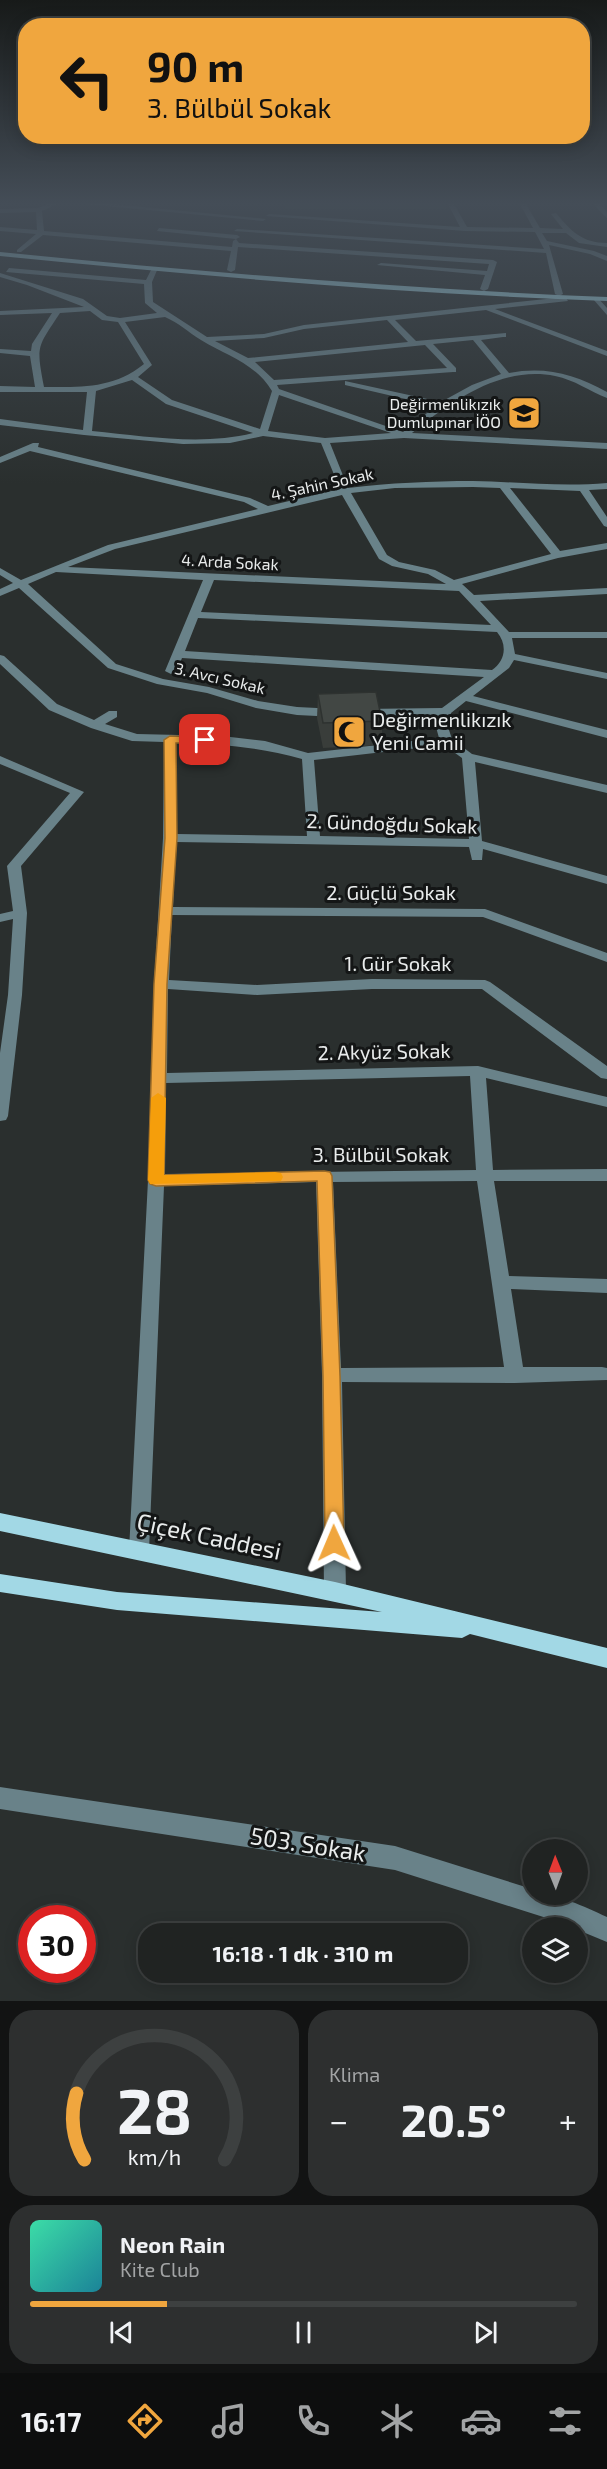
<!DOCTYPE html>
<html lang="tr">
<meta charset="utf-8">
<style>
body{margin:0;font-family:"Exo 2",sans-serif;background:#2d2f2f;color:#f1f3f6;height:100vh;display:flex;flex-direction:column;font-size:22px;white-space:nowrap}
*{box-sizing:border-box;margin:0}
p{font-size:20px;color:#a2a4a5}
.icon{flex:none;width:33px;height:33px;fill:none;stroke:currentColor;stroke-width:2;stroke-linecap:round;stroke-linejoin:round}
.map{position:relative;height:2001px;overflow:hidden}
.drawer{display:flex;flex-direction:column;gap:9px;padding:9px;background:#121313;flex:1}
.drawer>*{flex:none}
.hud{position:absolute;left:18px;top:18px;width:572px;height:126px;border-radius:24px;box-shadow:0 3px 15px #0003,0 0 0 2px #3d4040;background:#f0a63e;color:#111;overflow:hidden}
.needle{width:39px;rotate:359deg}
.tools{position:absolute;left:522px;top:1839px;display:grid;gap:12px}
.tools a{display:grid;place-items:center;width:66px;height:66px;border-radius:50%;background:#202322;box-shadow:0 3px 15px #0003,0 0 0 2px #3d4040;font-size:30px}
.speed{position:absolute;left:18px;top:1905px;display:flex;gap:12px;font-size:30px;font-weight:700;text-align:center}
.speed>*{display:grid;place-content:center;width:78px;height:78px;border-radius:50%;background:#202322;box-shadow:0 3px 15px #0003,0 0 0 2px #3d4040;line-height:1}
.speed .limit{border:9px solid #d22;background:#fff;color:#111}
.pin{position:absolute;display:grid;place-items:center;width:51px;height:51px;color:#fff;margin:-26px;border-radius:12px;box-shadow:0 3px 9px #0006}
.me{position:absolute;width:66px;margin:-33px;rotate:359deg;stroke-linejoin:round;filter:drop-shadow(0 0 4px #0008)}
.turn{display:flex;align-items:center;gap:21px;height:126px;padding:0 30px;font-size:27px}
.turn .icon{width:78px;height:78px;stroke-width:2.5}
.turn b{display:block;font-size:42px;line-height:51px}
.big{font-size:45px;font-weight:700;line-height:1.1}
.drawer .tile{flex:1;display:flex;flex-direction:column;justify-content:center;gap:9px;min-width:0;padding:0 21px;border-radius:24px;background:#2d2f2f}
.drawer .dial{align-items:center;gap:0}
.dial svg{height:156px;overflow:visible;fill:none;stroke:#3d4040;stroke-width:7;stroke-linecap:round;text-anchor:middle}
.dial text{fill:#f1f3f6;stroke:none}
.song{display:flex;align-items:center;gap:18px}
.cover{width:72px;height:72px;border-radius:9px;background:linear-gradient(135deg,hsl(160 70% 55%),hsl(190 70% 35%))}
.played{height:6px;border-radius:3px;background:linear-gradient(90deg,#f0a63e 25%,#3d4040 25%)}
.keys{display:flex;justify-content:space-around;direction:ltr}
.heat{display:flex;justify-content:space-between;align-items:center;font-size:33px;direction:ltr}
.drawer .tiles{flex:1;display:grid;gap:9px;grid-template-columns:1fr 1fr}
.tile:last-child{grid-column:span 2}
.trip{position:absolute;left:138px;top:1923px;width:330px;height:60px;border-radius:24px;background:#202322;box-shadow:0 3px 15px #0003,0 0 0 2px #3d4040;font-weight:700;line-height:60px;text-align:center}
.tab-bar{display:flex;height:96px;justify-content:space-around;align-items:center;background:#0d0e0e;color:#a2a4a5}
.tab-bar .icon{width:42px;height:42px}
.tab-bar .current{color:#f0a63e}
.tab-bar b{font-size:27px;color:#f1f3f6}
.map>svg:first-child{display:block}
.green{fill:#314e30}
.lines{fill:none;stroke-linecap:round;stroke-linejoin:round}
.minor{fill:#698289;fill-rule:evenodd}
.major{fill:#a2d8e5;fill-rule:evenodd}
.wall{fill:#393d3a}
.building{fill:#424744;stroke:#2e3230;stroke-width:1.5}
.route{fill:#f0a63e;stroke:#9c6c28;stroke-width:1.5}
.slow{fill:#f59e0b}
.labels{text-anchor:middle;stroke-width:6;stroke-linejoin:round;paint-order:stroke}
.far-poi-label{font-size:16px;fill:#e9ecec;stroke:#141616;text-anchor:end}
.far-street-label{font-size:16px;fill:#e9ecec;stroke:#141616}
.poi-label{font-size:20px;fill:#e9ecec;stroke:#141616;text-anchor:start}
.street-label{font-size:20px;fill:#e9ecec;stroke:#141616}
.near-street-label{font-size:24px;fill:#e9ecec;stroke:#141616}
</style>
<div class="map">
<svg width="607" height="2001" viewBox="0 0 607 2001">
<rect width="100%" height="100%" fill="#2a2f2e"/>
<path class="green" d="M 286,204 L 445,204 L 447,209 L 285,209 Z"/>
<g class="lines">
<path class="minor" d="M 48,204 L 57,204 L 42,211 L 44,231 L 232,247 L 233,241 L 236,239 L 157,231 L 159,228 L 237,235 L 240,237 L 236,239 L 239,243 L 493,260 L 497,262 L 488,289 L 484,291 L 480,289 L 485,275 L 377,265 L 381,263 L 487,271 L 489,264 L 238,247 L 235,270 L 231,272 L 227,270 L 231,251 L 43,235 L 21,252 L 17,252 L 17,250 L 36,234 L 0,231 L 0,227 L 37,230 L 36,212 L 0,213 L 0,209 L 38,208 Z
M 85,204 L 112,204 L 266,219 L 263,221 Z
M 448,204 L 454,204 L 467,227 L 533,228 L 520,204 L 526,204 L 540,228 L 563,229 L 551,214 L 556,213 C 571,231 582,243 607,243 L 607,247 L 579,243 L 566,233 L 542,233 L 547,241 L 594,251 L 607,256 L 607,261 L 590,254 L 549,245 L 563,294 L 559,296 L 555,294 L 546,253 L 234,231 L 237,229 L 544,249 L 535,232 L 465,231 L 266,216 L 269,214 L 460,227 Z
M 593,204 L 600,204 L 607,212 L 607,218 Z
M 9,268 L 146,280 L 152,268 L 158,268 L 152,282 L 153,302 L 207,337 L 264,334 L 304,325 L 565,297 L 568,301 L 495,309 L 607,351 L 607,356 L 486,310 L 395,320 L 416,341 L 506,333 L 506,337 L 503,337 L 481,340 L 509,373 C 545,366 575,374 607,392 L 607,398 C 589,391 575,380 555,376 C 502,365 451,401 412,433 L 607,443 L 607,449 L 404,438 L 330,443 L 348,488 C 390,483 431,481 473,481 C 518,482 562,487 607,483 L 607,489 L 589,490 L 607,517 L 607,527 L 604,526 L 580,491 L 510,488 L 560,551 L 607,543 L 607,549 L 558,558 L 462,584 L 474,595 L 607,588 L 607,594 L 480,601 L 509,632 L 607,632 L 607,638 L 512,638 L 515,654 L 607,673 L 607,679 L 514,660 L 509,668 L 473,696 L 607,730 L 607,738 L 466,701 L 451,713 L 448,727 L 452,739 L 472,754 L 607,785 L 607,793 L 475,762 L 482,841 L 607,876 L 607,884 L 483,849 L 482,860 L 472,860 L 469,847 L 176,842 L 173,907 L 485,909 L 607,953 L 607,962 L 483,917 L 172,915 L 169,980 L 257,985 L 372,979 L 485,980 L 490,982 L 607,1066 L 607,1079 L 601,1078 L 482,989 L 372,989 L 257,995 L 168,989 L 167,1073 L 478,1066 L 607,1097 L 607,1107 L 486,1078 L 493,1170 L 607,1169 L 607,1181 L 494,1181 L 509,1276 L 607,1279 L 607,1293 L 511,1289 L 523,1367 L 602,1367 L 607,1368 L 607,1380 L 515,1383 L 342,1382 L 346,1591 L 343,1598 L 335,1600 L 327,1598 L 324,1591 L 322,1375 L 316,1182 L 164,1186 L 149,1551 L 146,1557 L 139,1560 L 132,1557 L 129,1551 L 148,1180 L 154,984 L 163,838 L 164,742 L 132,741 L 91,728 L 49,710 L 0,664 L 0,655 L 4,656 L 57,704 L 94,720 L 109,711 L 117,711 L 117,717 L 105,724 L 137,734 L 222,736 L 265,741 L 308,753 L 439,738 L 436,727 L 438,716 L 361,717 L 355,713 L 361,709 L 442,708 L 484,677 L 182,658 L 177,671 L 171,674 L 165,671 L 203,580 L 56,572 L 28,584 L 116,664 L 163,679 L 209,687 L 258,701 L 297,707 L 337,709 L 343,713 L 337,717 L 297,715 L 256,708 L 207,693 L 157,684 L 108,668 L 19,588 L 0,596 L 0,589 L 13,583 L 0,575 L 0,568 L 21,580 L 108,545 L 258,509 L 244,502 L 30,451 L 0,463 L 0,457 L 33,443 L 39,443 L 38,447 L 250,498 L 268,506 L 340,489 L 321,443 L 263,436 L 230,443 L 183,444 L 84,435 L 0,425 L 0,419 L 83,430 L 87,392 L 0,392 L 0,386 L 35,387 L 30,356 L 0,353 L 0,349 L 31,351 L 32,344 L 52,313 L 0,315 L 0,311 L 84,307 L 27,285 L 0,277 L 0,273 L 83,299 L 107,316 L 120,318 L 157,313 L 145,303 L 144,284 L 6,272 ZM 90,311 L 102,320 L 118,322 L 144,364 C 113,389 81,387 44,387 C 36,345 37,348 60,313 ZM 165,317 C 179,323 188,332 201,340 C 227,356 255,363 272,391 L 260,429 L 172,400 L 138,377 L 152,365 L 125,322 ZM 387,320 L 408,342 L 248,358 L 215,341 L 264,338 L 304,329 ZM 473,340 L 501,374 L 472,385 L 441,402 L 345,381 L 345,385 L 436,406 L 403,432 L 279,389 L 277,385 L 453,372 L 456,372 L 456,368 L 433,344 ZM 425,345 L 447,368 L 274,380 L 255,362 ZM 132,380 L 166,404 L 253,433 C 202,446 144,436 92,431 L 96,391 ZM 279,395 L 391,433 L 325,438 L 268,431 ZM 473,487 L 500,488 L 551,554 L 454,580 L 435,570 L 399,562 L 387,555 L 351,493 L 395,488 ZM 342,495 L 379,559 L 392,566 L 428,574 L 446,584 L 68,567 L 115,549 ZM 214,580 L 459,591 L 491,625 L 201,612 ZM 198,618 L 497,632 C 508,645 505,661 492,670 L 185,651 ZM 176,743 C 221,744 259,747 302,759 L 307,836 L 177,834 ZM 444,745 L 462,758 L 469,839 L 320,836 L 314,760 ZM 470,1076 L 476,1170 L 165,1174 L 166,1083 ZM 477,1181 L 504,1367 L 341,1368 L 333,1182 Z
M 597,297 L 607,308 L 607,315 L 593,299 Z
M 0,756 L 84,792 L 21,866 L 27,913 L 22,995 L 8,1116 L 6,1120 L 0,1121 L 0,1053 L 8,995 L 13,919 L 0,922 L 0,914 L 13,911 L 7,866 L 70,793 L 0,764 Z
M 0,1787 L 395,1846 L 532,1889 L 532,1894 C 559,1894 583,1906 607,1917 L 607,1942 L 578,1930 L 578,1928 L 395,1870 L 0,1809 Z"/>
<path class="major" d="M 0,252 C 202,272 404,289 607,297 L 607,301 C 404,294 202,276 0,256 Z
M 0,1513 L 335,1582 L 607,1648 L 607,1668 L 470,1634 L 462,1638 L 117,1610 L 0,1592 L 0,1574 L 117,1592 L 382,1612 L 0,1531 Z"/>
</g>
<path class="wall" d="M 318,694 L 382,721 L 382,745 L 323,748 L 317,718 Z"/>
<path class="building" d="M 376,692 L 382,721 L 323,723 L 318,694 Z"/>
<linearGradient id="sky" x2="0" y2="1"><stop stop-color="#171a19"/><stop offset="0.42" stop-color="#444d57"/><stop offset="1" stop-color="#444d57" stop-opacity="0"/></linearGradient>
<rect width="607" height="484" fill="url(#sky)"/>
<path class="route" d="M 170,736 L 205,737 L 210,740 L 205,743 L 176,743 L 177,838 L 167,984 L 164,1175 L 324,1171 L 330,1172 L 332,1176 L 340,1376 L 344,1543 L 341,1549 L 334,1551 L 327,1549 L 325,1543 L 323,1376 L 317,1181 L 156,1186 L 150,1184 L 148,1180 L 154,984 L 165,838 L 164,740 Z"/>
<path class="slow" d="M 158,1093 L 166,1098 L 164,1175 L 275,1172 L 281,1173 L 283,1177 L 281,1181 L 150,1184 L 148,1180 L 151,1098 Z"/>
<defs>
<g id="school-square" transform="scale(1.725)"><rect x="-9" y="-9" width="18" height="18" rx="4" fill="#f0a63e" stroke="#141616"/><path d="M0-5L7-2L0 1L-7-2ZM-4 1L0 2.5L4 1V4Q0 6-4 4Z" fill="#111"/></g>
<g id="mosque-square" transform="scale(1.725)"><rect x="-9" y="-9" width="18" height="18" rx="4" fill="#f0a63e" stroke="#141616"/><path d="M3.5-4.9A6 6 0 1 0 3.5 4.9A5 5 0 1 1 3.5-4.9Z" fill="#111"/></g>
</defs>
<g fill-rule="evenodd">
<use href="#school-square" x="524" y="413"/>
<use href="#mosque-square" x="349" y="732"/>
</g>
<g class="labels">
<g class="far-poi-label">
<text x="501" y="410">Değirmenlikızık<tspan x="501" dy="18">Dumlupınar İÖO</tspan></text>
</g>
<g class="far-street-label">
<text transform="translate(322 484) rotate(-12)" y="6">4. Şahin Sokak</text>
<text transform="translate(230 562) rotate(3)" y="6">4. Arda Sokak</text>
<text transform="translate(220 678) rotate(13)" y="6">3. Avcı Sokak</text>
</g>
<g class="poi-label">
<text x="372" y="727">Değirmenlikızık<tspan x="372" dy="23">Yeni Camii</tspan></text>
</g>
<g class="street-label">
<text transform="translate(392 824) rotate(2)" y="7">2. Gündoğdu Sokak</text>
<text x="391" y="900">2. Güçlü Sokak</text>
<text x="398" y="971">1. Gür Sokak</text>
<text transform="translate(384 1052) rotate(-1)" y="7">2. Akyüz Sokak</text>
<text x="381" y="1162">3. Bülbül Sokak</text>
</g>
<g class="near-street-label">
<text transform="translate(209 1537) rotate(12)" y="8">Çiçek Caddesi</text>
<text transform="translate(308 1845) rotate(9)" y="8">503. Sokak</text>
</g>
</g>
</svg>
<div class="tools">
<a><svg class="needle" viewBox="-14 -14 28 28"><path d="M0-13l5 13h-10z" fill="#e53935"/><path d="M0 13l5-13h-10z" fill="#a2a4a5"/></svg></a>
<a><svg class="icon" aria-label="layers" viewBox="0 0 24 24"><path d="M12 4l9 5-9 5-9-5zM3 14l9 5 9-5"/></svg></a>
</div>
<div class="speed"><div class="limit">30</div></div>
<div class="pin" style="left:205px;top:740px;background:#d93025"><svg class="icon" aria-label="arrive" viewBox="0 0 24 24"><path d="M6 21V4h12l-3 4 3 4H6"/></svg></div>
<svg class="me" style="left:334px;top:1543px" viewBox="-20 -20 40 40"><path d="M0-17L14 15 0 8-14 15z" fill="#f0a63e" stroke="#fff" stroke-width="4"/></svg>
<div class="trip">16:18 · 1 dk · 310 m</div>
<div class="hud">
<div class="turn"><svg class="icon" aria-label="left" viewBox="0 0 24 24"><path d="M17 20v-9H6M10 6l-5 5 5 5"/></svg><div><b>90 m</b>3. Bülbül Sokak</div></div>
</div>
</div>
<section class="drawer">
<div class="tiles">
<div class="tile dial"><svg viewBox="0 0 100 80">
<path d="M14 69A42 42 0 1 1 86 69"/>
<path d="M14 69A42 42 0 0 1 10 35" stroke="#f0a63e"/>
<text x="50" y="56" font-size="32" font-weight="700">28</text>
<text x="50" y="72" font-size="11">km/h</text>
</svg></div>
<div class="tile"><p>Klima</p>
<div class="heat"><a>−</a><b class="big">20.5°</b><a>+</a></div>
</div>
<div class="tile">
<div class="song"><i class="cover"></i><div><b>Neon Rain</b><p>Kite Club</p></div></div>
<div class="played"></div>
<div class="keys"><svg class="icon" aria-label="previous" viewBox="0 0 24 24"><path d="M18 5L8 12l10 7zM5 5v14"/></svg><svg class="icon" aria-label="pause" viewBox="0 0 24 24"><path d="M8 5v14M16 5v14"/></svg><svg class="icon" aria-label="next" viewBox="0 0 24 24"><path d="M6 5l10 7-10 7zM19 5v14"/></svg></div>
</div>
</div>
</section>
<nav class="tab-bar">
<b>16:17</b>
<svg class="icon current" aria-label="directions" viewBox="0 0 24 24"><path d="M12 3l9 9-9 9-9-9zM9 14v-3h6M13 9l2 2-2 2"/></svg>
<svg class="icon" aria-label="music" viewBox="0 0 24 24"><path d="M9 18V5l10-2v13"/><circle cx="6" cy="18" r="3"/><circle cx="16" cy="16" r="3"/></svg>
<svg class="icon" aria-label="phone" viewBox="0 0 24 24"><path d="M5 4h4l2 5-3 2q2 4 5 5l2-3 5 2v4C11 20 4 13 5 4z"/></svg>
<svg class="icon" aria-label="climate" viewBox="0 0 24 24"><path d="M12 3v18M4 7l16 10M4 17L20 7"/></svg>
<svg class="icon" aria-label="car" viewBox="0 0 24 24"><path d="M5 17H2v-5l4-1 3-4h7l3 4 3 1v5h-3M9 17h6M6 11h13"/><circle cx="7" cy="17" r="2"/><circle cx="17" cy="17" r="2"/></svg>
<svg class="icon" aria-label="filters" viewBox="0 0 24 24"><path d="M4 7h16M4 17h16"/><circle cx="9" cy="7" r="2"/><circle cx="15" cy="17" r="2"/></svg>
</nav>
